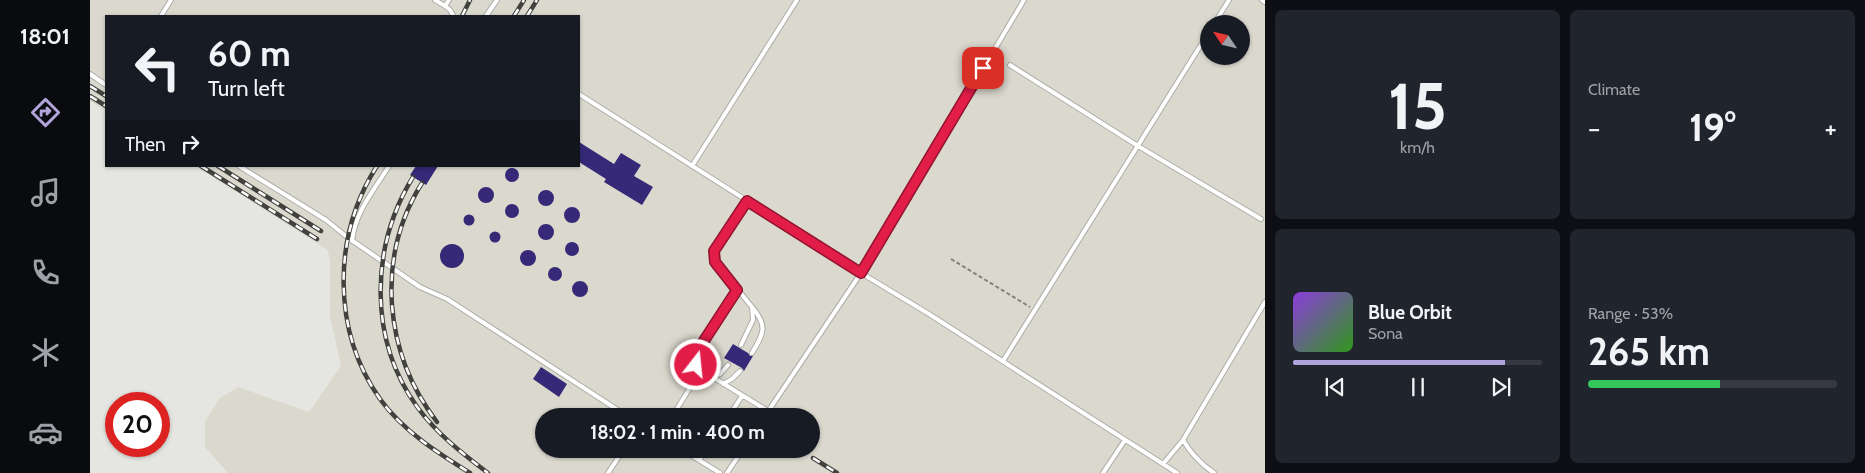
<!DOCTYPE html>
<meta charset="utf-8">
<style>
body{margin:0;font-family:Cabin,sans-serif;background:#20242c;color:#f1f3f6;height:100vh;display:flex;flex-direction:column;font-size:19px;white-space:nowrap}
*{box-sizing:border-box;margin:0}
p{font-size:16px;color:#9ea1a6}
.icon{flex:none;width:28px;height:28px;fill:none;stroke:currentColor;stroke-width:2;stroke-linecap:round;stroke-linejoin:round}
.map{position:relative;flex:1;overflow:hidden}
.drawer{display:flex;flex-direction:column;gap:10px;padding:10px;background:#0d0f14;width:600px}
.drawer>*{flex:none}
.banner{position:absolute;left:15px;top:15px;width:475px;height:152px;border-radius:0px;box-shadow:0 1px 4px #0004;background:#171b24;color:#f1f3f6;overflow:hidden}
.needle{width:32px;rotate:305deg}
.buttons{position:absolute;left:1110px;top:15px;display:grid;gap:10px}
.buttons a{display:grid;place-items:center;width:50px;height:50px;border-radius:50%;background:#171b24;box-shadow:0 1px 4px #0004;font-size:25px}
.speed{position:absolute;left:15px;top:392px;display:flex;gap:10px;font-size:25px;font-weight:700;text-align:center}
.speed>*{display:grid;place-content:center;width:65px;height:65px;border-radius:50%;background:#171b24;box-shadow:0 1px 4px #0004;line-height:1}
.speed .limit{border:8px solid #d22;background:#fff;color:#111}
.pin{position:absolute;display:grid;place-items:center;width:42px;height:42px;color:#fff;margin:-21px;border-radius:10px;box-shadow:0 2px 8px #0006}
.me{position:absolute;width:55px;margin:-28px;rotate:16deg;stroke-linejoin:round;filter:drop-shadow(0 0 4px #0008)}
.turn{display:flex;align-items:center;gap:18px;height:105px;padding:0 20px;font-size:22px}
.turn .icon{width:65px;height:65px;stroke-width:2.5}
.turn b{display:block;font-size:35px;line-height:42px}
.then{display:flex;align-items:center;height:48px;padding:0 20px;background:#0003;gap:10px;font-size:19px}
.big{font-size:38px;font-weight:800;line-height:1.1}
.drawer .card{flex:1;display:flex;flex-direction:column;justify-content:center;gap:8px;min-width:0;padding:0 18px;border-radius:8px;background:#20242c}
.drawer .dial{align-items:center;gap:0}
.dial b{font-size:65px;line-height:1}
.song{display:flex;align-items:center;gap:15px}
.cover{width:60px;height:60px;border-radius:8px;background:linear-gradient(135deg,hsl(270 70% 55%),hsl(110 70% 35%))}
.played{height:5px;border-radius:2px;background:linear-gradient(90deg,#b2a3db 85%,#363941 85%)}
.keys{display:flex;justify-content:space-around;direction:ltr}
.heat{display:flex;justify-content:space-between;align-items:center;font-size:28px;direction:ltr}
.charge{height:8px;border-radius:4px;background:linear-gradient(90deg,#34c759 53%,#363941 0)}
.drawer .tiles{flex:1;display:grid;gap:10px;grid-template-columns:repeat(2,1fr)}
.trip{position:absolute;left:445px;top:408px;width:285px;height:50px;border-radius:25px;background:#171b24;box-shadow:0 1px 4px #0004;font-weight:800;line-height:50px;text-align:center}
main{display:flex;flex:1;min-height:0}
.dock{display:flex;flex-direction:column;width:90px;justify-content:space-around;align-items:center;background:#090b0e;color:#9ea1a6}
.dock .icon{width:35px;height:35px}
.dock .selected{color:#b2a3db}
.dock b{font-size:22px;color:#f1f3f6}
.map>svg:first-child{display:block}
.built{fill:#dbd9ce;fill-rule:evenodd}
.building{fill:#352978}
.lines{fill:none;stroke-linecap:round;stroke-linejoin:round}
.lane-casing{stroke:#acaca8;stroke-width:6}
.path{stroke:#81817e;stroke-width:2;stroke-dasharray:4 2.5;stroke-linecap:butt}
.lane{stroke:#fff;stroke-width:4}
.rail-casing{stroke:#41413e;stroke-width:4.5}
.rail{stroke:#fff;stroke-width:2.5;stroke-dasharray:8;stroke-linecap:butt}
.route-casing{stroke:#92132f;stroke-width:12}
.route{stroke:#e11d48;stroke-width:9}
</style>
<main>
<nav class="dock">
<b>18:01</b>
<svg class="icon selected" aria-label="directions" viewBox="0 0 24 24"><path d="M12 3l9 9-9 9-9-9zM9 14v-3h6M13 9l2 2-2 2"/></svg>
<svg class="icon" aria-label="music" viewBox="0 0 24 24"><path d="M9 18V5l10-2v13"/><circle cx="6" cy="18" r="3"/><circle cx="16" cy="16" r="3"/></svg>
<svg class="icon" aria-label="phone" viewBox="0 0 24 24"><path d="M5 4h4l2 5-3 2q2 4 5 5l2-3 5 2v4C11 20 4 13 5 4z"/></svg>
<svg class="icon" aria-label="climate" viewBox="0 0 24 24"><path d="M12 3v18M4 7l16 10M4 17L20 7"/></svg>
<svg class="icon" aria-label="car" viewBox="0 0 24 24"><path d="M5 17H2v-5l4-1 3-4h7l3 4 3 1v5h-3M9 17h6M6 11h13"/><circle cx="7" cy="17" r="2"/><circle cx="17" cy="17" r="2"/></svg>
</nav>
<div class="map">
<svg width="1175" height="473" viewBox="0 0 1175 473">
<rect width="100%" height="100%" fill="#e5e5e1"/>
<path class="built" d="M 0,0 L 1175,0 L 1175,473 L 138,473 L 115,447 L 115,422 L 129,399 L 148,387 L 219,412 L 251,366 L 240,316 L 240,263 L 238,250 L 105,166 L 489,166 L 489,16 L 16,16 L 16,111 L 0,101 ZM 1119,24 L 1151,24 L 1151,56 L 1119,56 ZM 454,416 L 721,416 L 721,449 L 454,449 Z"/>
<path class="building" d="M 489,142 L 524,164 L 531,153 L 551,165 L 544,176 L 563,187 L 552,205 L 514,182 L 516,179 L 489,162 Z
M 326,166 L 348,166 L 336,185 L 320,175 Z
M415 175a7 7 0 1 1 14 0a7 7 0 1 1-14 0Z
M388 195a8 8 0 1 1 16 0a8 8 0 1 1-16 0Z
M448 198a8 8 0 1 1 16 0a8 8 0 1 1-16 0Z
M415 211a7 7 0 1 1 14 0a7 7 0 1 1-14 0Z
M474 215a8 8 0 1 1 16 0a8 8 0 1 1-16 0Z
M373.5 220a5.5 5.5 0 1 1 11 0a5.5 5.5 0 1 1-11 0Z
M448 232a8 8 0 1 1 16 0a8 8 0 1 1-16 0Z
M399.5 237a5.5 5.5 0 1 1 11 0a5.5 5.5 0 1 1-11 0Z
M475 249a7 7 0 1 1 14 0a7 7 0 1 1-14 0Z
M350 256a12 12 0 1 1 24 0a12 12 0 1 1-24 0Z
M430 258a8 8 0 1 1 16 0a8 8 0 1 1-16 0Z
M458 274a7 7 0 1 1 14 0a7 7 0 1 1-14 0Z
M482 289a8 8 0 1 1 16 0a8 8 0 1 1-16 0Z
M 643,344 L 658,353 L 660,356 L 663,356 L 654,371 L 652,368 L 634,358 Z
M 451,367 L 477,384 L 469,397 L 443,379 Z"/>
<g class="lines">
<g class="lane-casing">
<path id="lane" d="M 345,0 L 355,6
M 359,0 L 355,6 L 360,10 L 363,15
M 1172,0 L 1175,2
M 71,16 L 81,0
M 396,16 L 407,0
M 1124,24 L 1139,0
M 920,65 L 1048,146 L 1171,219
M 0,74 L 16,85
M 489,94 L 771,273 L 839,314 L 1087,473
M 149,166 L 236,220 L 257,237 L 330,287 L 357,299 L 537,416
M 602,166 L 707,0
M 262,241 C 265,212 284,190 299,166
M 647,290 L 606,353 L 607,365 L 621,376 L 678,411
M 662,307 C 678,326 674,333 662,353
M 651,345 L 663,320 L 662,307 L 625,262 L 623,254 L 657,201
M 913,361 L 1119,32
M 621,376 L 630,374 L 638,365
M 633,384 L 642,379 L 650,371
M 586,416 L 585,412 L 611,370
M 639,416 L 652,396
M 675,416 L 771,273 L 934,0
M 1093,440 C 1101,454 1111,464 1124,473
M 591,449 L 630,473
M 609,460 L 617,449
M 1073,464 L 1093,440 L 1175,302
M 518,473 L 534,449
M 637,473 L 653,449
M 1013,473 L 1035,440"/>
</g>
<path class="path" d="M 861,259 L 940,307"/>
<use href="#lane" class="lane"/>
<g class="rail-casing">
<path id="rail" d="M 372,16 L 380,0
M 424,16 L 434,0
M 437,16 L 447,0
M 0,86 L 16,96
M 0,96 L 16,106
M 111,166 L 227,239
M 128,166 L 231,231
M 287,166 C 242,236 242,331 290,399 C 313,431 348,453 380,473
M 323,177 C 280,247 278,340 328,408 C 347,434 373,454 398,473
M 332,183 C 285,258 294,353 347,422
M 723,458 L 747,473"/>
</g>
<use href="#rail" class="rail"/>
</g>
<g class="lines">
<g class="route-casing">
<path id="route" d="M 606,365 L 606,353 L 647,290 L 625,262 L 624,251 L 657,201 L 771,273 L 893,68"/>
</g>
<use href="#route" class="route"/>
</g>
</svg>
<div class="buttons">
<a><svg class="needle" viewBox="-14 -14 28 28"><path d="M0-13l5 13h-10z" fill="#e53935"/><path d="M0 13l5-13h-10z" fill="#9ea1a6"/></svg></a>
</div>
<div class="speed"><div class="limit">20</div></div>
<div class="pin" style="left:893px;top:68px;background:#d93025"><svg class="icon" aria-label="arrive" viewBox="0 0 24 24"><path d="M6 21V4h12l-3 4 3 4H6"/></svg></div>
<svg class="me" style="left:606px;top:365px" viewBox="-20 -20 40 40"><circle r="17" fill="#e11d48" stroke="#fff" stroke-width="3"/><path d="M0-11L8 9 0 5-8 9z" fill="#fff"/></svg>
<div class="trip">18:02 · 1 min · 400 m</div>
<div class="banner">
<div class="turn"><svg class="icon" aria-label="left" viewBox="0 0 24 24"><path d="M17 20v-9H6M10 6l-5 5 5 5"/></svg><div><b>60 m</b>Turn left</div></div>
<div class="then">Then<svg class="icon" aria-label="right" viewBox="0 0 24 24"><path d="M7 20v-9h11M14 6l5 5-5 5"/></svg></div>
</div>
</div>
<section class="drawer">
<div class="tiles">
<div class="card dial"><b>15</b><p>km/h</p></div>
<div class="card"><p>Climate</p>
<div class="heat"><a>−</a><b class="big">19°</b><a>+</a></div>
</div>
<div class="card">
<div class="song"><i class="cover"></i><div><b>Blue Orbit</b><p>Sona</p></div></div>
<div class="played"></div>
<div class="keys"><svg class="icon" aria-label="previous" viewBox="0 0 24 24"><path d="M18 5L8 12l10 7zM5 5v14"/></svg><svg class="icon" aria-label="pause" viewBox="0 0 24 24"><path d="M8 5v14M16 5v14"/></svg><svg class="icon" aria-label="next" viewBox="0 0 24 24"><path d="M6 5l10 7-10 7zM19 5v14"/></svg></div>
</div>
<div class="card"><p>Range · 53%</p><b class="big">265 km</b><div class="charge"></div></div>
</div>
</section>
</main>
